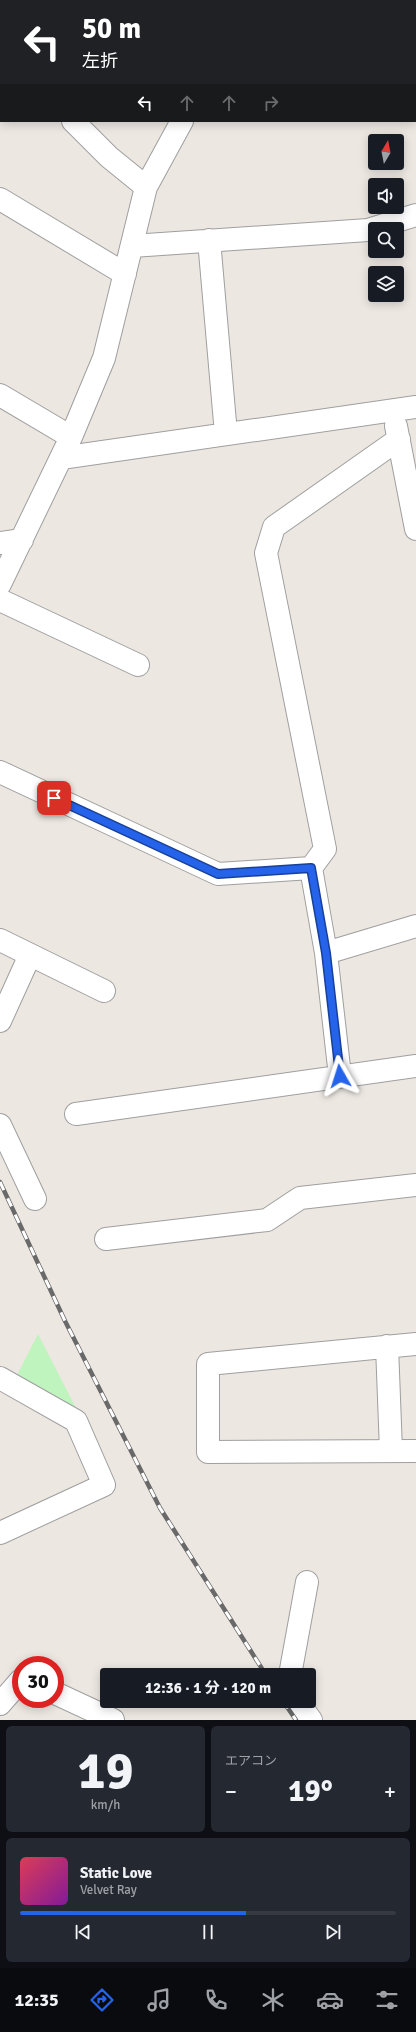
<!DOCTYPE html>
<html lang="ja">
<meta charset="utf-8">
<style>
body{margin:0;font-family:Signika,"Noto Sans JP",sans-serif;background:#242831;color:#f1f3f6;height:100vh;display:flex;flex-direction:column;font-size:15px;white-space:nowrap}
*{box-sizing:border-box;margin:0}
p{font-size:13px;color:#9ea1a6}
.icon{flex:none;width:22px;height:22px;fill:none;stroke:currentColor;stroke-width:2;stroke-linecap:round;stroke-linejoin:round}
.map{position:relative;height:1720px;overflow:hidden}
.sheet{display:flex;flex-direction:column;gap:6px;padding:6px;background:#0d0f14;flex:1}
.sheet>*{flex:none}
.guide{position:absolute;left:0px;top:0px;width:416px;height:122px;box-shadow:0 2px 10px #0003;background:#202124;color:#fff;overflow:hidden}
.needle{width:26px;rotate:10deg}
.controls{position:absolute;left:368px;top:134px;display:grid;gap:8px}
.controls a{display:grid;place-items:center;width:36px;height:36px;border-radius:4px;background:#171b24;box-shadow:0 2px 10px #0003;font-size:20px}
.speed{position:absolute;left:12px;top:1656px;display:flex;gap:8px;font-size:20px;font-weight:700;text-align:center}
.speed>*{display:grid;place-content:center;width:52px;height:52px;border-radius:50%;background:#171b24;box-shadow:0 2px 10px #0003;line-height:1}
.speed .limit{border:6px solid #d22;background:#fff;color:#111}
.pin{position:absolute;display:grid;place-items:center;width:34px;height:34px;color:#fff;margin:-17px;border-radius:8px;box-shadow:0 2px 6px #0006}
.me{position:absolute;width:44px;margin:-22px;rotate:354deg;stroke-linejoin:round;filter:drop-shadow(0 0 3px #0008)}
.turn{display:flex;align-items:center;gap:14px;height:84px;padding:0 16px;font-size:18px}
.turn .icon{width:52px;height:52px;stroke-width:2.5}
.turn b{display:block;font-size:28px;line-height:34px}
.lanes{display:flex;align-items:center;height:38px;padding:0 16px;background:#0003;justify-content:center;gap:20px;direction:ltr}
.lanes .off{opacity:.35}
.big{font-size:30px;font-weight:700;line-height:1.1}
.sheet .widget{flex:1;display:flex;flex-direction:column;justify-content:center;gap:6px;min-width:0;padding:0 14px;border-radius:6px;background:#242831}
.sheet .dial{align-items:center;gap:0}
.dial b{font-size:52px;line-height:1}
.song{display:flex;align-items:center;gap:12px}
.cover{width:48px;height:48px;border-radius:6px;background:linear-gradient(135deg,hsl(350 70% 55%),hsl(290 70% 35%))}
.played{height:4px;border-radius:2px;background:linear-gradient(90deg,#2563eb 60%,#363941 60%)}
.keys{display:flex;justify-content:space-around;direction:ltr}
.heat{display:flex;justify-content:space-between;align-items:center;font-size:22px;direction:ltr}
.sheet .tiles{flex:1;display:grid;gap:6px;grid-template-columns:1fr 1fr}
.widget:last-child{grid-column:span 2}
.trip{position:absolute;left:100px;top:1668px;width:216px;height:40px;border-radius:4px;background:#171b24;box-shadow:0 2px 10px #0003;font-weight:700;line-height:40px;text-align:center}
.dock{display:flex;height:64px;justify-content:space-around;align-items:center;background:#090b0e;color:#9ea1a6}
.dock .icon{width:28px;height:28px}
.dock .active{color:#2563eb}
.dock b{font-size:18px;color:#f1f3f6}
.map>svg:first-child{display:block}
.park{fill:#c0f4bf}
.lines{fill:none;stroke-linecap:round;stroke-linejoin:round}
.minor-casing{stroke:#9f9f9f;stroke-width:24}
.minor{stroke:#fff;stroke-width:22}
.rail-casing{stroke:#696969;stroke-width:4.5}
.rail{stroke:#fff;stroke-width:3;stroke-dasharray:9;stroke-linecap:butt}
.route-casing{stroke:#184099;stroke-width:10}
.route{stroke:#2563eb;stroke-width:7}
</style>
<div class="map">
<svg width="416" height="1720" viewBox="0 0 416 1720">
<rect width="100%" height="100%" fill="#ece7e1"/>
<path class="park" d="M 38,1334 L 78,1412 L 15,1379 Z"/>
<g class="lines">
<g class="minor-casing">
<path id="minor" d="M 139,1 L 139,0
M 228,1 L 228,0
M 415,20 L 416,17
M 0,36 L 1,36
M 73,121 L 109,157 L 146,187
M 0,199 L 125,274
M 209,240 L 226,434
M 132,246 L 368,230 L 416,215
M 0,395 L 71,437
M 396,426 L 416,529
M 61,458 L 416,407
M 0,543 L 22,540
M 0,584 L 71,437 L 104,358 L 146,187 L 182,121
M 0,600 L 138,665
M 0,772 L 218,874 L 311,868
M 0,940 L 104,991
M 326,953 L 416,926
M 0,1021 L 30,955
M 340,1076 L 326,953 L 311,868 L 325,849 L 266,553 L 274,527 L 399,439
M 76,1114 L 416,1066
M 0,1125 L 35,1199
M 106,1239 L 267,1220 L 300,1198 L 416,1185
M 416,1344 L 208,1364 L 208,1452 L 416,1451
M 387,1346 L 391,1451
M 0,1378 L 76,1421 L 104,1485 L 0,1533
M 290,1675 L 307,1582
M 55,1693 L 113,1720
M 297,1701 L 311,1720
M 0,1704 L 21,1680"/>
</g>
<use href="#minor" class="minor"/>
<g class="rail-casing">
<path id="rail" d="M 0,1182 L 65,1321 L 160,1508 L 266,1675
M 283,1701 L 296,1720"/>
</g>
<use href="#rail" class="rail"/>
</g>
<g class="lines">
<g class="route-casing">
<path id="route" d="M 54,798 L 218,874 L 311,868 L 326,953 L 340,1076"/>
</g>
<use href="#route" class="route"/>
</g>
</svg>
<div class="controls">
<a><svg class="needle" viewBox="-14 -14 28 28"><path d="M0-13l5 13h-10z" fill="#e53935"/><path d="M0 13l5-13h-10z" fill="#9ea1a6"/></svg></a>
<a><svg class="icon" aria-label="sound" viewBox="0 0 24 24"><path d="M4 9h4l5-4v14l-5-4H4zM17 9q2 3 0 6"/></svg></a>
<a><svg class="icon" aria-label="search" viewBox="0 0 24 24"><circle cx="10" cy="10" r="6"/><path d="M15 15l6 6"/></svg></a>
<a><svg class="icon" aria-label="layers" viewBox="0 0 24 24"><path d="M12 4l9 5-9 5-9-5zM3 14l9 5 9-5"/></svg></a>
</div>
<div class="speed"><div class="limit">30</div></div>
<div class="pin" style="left:54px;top:798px;background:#d93025"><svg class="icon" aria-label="arrive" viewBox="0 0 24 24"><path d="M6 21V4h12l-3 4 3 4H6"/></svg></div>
<svg class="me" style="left:340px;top:1076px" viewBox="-20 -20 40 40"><path d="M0-17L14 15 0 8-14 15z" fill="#2563eb" stroke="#fff" stroke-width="4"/></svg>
<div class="trip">12:36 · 1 分 · 120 m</div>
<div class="guide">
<div class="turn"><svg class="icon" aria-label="left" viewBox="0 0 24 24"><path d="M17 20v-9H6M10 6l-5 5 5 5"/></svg><div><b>50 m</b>左折</div></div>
<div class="lanes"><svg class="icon" aria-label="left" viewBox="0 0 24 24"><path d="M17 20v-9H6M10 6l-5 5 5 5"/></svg><svg class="icon off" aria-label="ahead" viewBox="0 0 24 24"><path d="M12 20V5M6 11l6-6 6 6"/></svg><svg class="icon off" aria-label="ahead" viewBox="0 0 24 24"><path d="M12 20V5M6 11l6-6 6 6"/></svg><svg class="icon off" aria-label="right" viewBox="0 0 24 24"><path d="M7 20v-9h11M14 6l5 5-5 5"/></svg></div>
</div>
</div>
<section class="sheet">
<div class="tiles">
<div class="widget dial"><b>19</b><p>km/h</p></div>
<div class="widget"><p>エアコン</p>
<div class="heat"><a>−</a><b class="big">19°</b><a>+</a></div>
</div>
<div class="widget">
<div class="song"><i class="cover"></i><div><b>Static Love</b><p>Velvet Ray</p></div></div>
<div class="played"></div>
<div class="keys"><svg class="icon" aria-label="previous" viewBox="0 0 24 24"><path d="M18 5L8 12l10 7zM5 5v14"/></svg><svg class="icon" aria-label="pause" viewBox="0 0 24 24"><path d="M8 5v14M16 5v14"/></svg><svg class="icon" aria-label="next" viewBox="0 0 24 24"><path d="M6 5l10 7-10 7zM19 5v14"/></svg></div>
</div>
</div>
</section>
<nav class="dock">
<b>12:35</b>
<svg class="icon active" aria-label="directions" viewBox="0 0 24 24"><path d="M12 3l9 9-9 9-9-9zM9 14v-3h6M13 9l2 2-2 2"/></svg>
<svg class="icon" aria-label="music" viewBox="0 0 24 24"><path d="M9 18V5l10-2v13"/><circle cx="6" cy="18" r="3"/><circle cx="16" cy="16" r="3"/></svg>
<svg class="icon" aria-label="phone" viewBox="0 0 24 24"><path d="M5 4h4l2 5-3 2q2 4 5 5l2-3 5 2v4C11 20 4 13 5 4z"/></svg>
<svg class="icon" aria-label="climate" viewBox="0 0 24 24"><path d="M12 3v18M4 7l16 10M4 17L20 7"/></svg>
<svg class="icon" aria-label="car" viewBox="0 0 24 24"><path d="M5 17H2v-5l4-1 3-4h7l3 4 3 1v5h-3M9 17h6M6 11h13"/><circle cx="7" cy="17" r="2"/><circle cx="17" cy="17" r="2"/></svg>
<svg class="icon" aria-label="filters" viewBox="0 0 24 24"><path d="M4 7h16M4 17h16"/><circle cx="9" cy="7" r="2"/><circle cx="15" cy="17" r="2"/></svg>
</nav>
